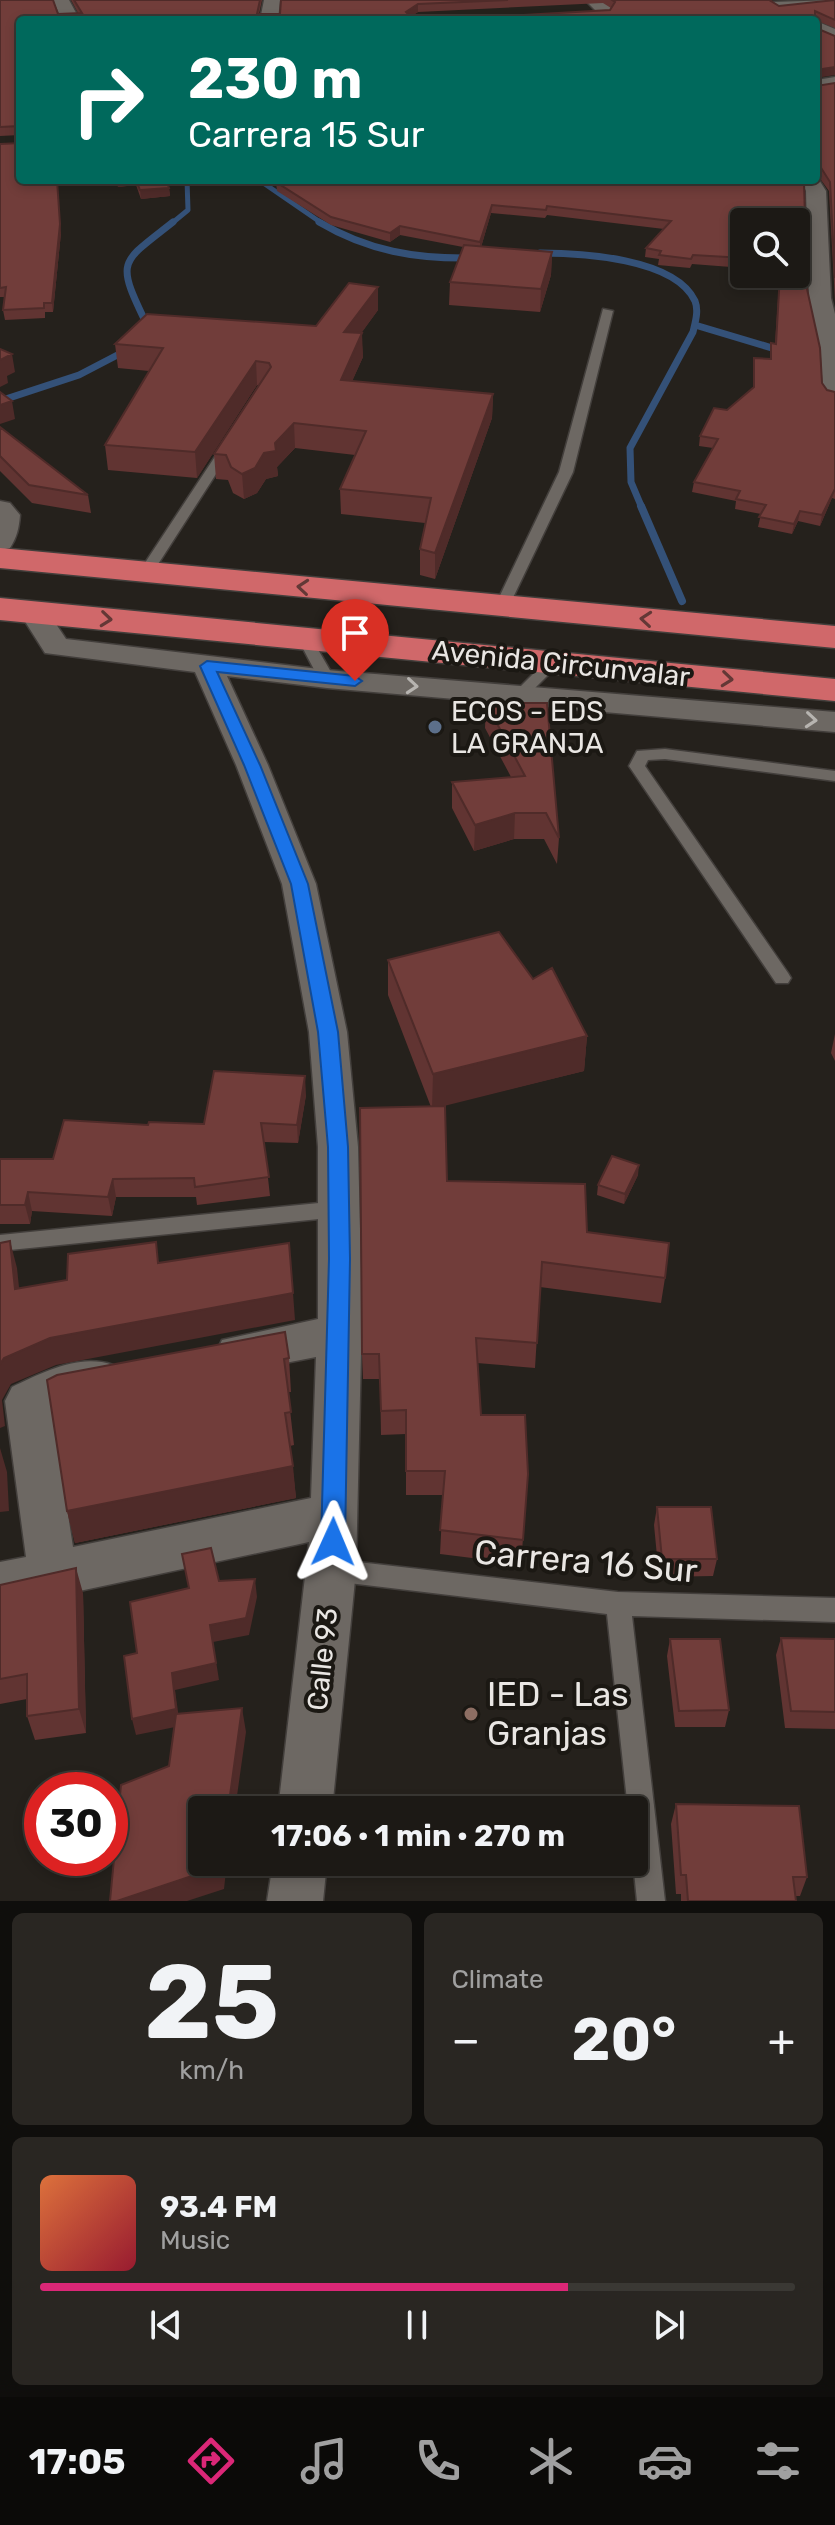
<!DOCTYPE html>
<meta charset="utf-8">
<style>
body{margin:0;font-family:Rubik,sans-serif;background:#292622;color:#f1f3f6;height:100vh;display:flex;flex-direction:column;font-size:30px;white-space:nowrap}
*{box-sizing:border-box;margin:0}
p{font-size:26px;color:#a0a0a0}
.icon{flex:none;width:44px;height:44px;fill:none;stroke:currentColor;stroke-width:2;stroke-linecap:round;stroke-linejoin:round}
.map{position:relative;height:1901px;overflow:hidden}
.side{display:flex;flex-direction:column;gap:12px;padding:12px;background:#0f0e0c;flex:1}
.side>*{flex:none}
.banner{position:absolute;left:16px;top:16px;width:804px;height:168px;border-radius:8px;box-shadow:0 4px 12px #0003,0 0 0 2px #3a3834;background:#00695c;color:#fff;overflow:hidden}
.tools{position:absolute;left:730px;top:208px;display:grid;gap:16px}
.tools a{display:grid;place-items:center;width:80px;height:80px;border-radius:8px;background:#1c1915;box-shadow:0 4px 12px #0003,0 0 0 2px #3a3834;font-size:40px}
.speed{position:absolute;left:24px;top:1772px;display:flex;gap:16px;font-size:40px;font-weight:700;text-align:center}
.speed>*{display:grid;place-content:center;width:104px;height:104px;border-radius:50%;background:#1c1915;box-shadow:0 4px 12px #0003,0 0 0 2px #3a3834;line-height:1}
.speed .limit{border:12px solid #d22;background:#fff;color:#111}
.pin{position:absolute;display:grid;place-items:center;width:68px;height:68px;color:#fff;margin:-82px -34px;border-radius:50% 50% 50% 0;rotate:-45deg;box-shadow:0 0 8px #0007}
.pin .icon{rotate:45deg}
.me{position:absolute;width:88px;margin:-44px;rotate:1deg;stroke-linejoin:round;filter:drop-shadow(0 0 6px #0008)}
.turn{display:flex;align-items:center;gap:28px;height:168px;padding:0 40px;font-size:36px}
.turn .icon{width:104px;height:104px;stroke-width:2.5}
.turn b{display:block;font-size:56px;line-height:68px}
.big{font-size:60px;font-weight:700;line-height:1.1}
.side .card{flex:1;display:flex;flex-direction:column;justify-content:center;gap:12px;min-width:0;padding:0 28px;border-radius:12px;background:#292622}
.side .dial{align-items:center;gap:0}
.dial b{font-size:104px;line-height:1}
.song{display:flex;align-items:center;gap:24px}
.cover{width:96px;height:96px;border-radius:12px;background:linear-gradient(135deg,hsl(20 70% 55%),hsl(350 70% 35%))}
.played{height:8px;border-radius:4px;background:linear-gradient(90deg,#db2777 70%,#3a3834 70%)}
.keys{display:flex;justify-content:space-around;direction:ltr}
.heat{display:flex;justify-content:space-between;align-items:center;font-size:44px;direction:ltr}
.side .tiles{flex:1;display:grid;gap:12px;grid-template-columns:1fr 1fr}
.card:last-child{grid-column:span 2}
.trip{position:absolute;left:188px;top:1796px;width:460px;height:80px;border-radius:8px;background:#1c1915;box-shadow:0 4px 12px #0003,0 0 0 2px #3a3834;font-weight:700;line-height:80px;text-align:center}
.dock{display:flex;height:128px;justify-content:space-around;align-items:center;background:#0b0a08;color:#a0a0a0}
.dock .icon{width:56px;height:56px}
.dock .current{color:#db2777}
.dock b{font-size:36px;color:#f1f3f6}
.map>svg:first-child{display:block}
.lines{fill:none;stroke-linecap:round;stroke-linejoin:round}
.stream-far2{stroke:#345178;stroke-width:5}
.stream-far1{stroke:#345178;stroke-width:7}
.stream{stroke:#345178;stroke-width:8}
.lane-casing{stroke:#433f3c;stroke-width:3}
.street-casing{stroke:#433f3c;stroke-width:3}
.highway-casing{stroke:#433f3c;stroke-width:3}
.lane{fill:#6d6863;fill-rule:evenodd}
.street{fill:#6d6863;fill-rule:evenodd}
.highway{fill:#d0686a;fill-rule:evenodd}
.wall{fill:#613432;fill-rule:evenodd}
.shaded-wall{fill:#4f2b29}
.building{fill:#713d3a;stroke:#4f2b29;stroke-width:2}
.oneway{stroke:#633836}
.oneway2{stroke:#b7b4b0}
.route{fill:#1a73e8;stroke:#114b97;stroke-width:2}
.service-dot{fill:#5c6f8a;stroke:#1b1813;stroke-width:3}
.education-dot{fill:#8d6e63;stroke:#1b1813;stroke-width:3}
.labels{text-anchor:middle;stroke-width:8;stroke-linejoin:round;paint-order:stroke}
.street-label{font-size:28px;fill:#e9e6e3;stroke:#1b1813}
.poi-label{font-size:28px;fill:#e9e6e3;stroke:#1b1813;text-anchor:start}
.near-street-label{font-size:34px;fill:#e9e6e3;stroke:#1b1813}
.near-poi-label{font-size:34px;fill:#e9e6e3;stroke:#1b1813;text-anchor:start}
</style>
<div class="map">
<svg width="835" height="1901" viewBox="0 0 835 1901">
<rect width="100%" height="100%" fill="#25211c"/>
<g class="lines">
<path class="stream-far2" d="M 259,180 L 323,224
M 171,224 L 188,210 L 187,180"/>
<path class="stream-far1" d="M 319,222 C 368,251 416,259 472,258
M 540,253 C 581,253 675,258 695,301 C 699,311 695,323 693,332 L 630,448 L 631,482 L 642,508
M 695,325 L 782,351
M 145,329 L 147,325 C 115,259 120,264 173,222
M 0,401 L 79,375 L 127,350"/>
<path class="stream" d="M 641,506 L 682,601"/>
<g class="lane-casing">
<path id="lane" d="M 603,309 L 613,311 L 573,472 L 509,606 L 507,609 L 497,609 L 495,606 L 559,472 Z
M 228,442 L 234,446 L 153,572 L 151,575 L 141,575 L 139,572 L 222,446 Z
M 305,635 L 312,639 L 335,679 L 332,682 L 327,684 L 319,679 L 298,639 Z
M 553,657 L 561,662 L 525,698 L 515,698 L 512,695 L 548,659 Z
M 665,749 L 835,771 L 835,781 L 665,759 L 648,760 L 645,766 L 788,973 L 791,978 L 788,983 L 776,983 L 629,766 L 637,751 Z
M 339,1201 L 346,1203 L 349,1209 L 346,1215 L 339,1217 L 0,1251 L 0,1235 Z
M 332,1559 L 618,1592 L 835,1598 L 835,1622 L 632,1616 L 665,1901 L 637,1901 L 633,1862 L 634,1810 L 628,1810 L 607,1614 L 332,1581 L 323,1578 L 320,1570 L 323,1562 Z"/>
</g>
<g class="street-casing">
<path id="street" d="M 53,0 L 69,0 L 80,20 L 62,20 Z
M 264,0 L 280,0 L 278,20 L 260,20 Z
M 585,0 L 603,0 L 624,20 L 605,20 Z
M 835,0 L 835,4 L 831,5 L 778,11 L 770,6 L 772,2 Z
M 816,21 L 835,29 L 835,41 L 816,33 Z
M 835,77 L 835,89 L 816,92 L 816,80 Z
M 816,175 L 826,191 L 831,298 L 835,314 L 835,399 L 826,397 L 823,392 L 821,357 L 809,298 L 806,191 L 801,180 L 816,180 Z
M 0,501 L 10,503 L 20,515 C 19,528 17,537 10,548 L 0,550 Z
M 34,603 L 44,606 L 66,639 L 327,670 L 835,712 L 835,732 L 327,688 L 227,676 L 268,765 L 316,884 L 347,1032 L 358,1147 L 362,1309 L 356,1570 L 332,1810 L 278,1810 L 309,1542 L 0,1608 L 0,1562 L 26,1557 L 5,1401 L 12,1387 C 42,1373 79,1353 113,1365 L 119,1379 L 113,1393 L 52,1411 L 73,1547 L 311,1498 L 316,1357 L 238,1372 L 222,1366 L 216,1353 L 222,1340 L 318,1319 L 318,1147 L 309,1032 L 282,884 L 236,765 L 195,672 L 45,653 L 19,612 L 24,606 Z
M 273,1862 L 327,1862 L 323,1901 L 267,1901 Z"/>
</g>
<g class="highway-casing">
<path id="highway" d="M 0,548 L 835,626 L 835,648 L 0,568 Z
M 0,598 L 835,679 L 835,701 L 0,620 Z"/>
</g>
<use href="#lane" class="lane"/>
<use href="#street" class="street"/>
<use href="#highway" class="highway"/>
</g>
<path class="wall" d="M 0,0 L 58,14 L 78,13 L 71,0 L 262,0 L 259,14 L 280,14 L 281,0 L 771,0 L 779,6 L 835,0 L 835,28 L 815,20 L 20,20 L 20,135 L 0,136 ZM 603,3 L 611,8 L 610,10 L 523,15 L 413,15 L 418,12 Z
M 835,83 L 835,302 L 829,191 L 816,173 L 816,86 Z
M 0,144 L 61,233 L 53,312 L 45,312 L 45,318 L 5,320 L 3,310 L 5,297 L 0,297 Z
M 116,180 L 166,180 L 169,188 L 170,196 L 141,199 L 136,185 L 118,187 Z
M 275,180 L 803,180 L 807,289 L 822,383 L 827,390 L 835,392 L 835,499 L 832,498 L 820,526 L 798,521 L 792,534 L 758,527 L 761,514 L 735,509 L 736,501 L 692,492 L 694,482 L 713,448 L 699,446 L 700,436 L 727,410 L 753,388 L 754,358 L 770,359 L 771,343 L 775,344 L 779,283 L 761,282 L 762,274 L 796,274 L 744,222 L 744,268 L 692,264 L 690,268 L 658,265 L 659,259 L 645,257 L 646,248 L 664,229 L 547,215 L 545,218 L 491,213 L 481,247 L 552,252 L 551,275 L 540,312 L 449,305 L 450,282 L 463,247 L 400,235 L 390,242 L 331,225 L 277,191 L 276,182 L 278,182 Z
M 378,287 L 378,310 L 361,333 L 363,357 L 352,381 L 493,394 L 492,418 L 435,579 L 420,575 L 420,549 L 425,523 L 341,514 L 340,489 L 355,455 L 295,448 L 277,467 L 278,476 L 266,479 L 257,493 L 244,499 L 233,493 L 228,480 L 216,479 L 214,454 L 259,386 L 257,385 L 197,478 L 108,470 L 105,445 L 149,371 L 118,368 L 115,344 L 316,326 Z
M 0,427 L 88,495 L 91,513 L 32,503 L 0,471 Z
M 486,703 L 559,838 L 557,864 L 544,839 L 514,839 L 474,851 L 452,808 L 452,782 L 511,777 L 485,728 Z
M 388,960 L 533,979 L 587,1036 L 584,1071 L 440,1106 L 447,1181 L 587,1232 L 665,1278 L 661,1303 L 540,1287 L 535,1368 L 477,1363 L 481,1415 L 528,1474 L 521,1564 L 440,1554 L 443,1495 L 406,1495 L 406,1434 L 381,1435 L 380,1379 L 363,1379 L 362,1354 L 431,1107 L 388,995 Z
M 835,1034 L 835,1061 L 831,1053 Z
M 306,1095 L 298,1143 L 264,1142 L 270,1196 L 197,1205 L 196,1197 L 116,1197 L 112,1216 L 32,1211 L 30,1224 L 0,1224 L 0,1159 L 53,1159 L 148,1125 L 204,1124 Z
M 638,1175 L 624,1204 L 597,1195 L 598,1185 Z
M 289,1358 L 291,1392 L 288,1392 L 294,1445 L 290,1446 L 296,1498 L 75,1543 L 67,1511 L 47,1380 Z
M 657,1507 L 717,1559 L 713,1576 L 659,1577 L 654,1525 Z
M 0,1585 L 83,1593 L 86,1733 L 35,1740 L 27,1716 L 27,1699 L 0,1704 Z
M 781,1638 L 835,1639 L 835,1729 L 785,1728 L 776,1655 Z
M 670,1639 L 729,1710 L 725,1727 L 675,1727 L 667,1656 Z
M 676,1804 L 807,1877 L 800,1896 L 796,1896 L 796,1901 L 681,1901 L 681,1894 L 676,1894 L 671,1824 Z"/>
<path class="shaded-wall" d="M 418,4 L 418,12 L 406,19 L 406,12 Z
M 835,67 L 835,75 L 816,78 L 816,70 Z
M 57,180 L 61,233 L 53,312 L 52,303 Z
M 117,180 L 136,180 L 136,185 L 118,187 Z
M 169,188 L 170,196 L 141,199 L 140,190 Z
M 492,205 L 491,213 L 480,251 L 480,242 Z
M 400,226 L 400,235 L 390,242 L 390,233 Z
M 552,252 L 551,275 L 540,312 L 541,289 Z
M 378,287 L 378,310 L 345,356 L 344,332 Z
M 362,333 L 363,357 L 342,404 L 341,380 Z
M 12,354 L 15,372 L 7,376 L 8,383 L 0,387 L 0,360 Z
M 256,361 L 257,385 L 197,478 L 195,452 Z
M 493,394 L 492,418 L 435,579 L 435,553 Z
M 12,401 L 15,419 L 0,424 L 0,405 Z
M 294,423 L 295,448 L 277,467 L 278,476 L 266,479 L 257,493 L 244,499 L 242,474 Z
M 834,488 L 832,498 L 820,526 L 822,515 Z
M 800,511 L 798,521 L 792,534 L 794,524 Z
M 515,813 L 514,839 L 474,851 L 475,825 Z
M 587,1036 L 584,1071 L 432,1109 L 433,1074 Z
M 305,1076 L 306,1095 L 298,1143 L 297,1125 Z
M 639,1165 L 638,1175 L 624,1204 L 625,1194 Z
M 113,1179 L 116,1197 L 112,1216 L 108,1197 Z
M 28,1192 L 32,1211 L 30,1224 L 25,1205 Z
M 10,1241 L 17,1268 L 22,1316 L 15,1289 Z
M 293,1293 L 295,1320 L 56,1365 L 11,1384 L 2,1400 L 5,1426 L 0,1428 L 0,1364 L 4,1358 L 50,1338 Z
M 0,1448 L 7,1472 L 9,1511 L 0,1512 Z
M 293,1466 L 296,1498 L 75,1543 L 67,1511 Z
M 76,1568 L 83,1593 L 86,1733 L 79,1709 Z
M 255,1579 L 257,1597 L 249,1635 L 213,1642 L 219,1680 L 175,1690 L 180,1726 L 136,1735 L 132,1719 L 172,1673 L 210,1625 Z
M 242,1708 L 246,1732 L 235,1810 L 228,1810 Z
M 220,1862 L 227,1862 L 224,1889 L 187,1901 L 117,1901 Z"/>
<path class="building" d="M 0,0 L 53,0 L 58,14 L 82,13 L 74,0 L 260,0 L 257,14 L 280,14 L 281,0 L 508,0 L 418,4 L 406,12 L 409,15 L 523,15 L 610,10 L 615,2 L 612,0 L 769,0 L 779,6 L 835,0 L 835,20 L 815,11 L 815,20 L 20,20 L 20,126 L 0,127 Z
M 816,28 L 835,36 L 835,67 L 816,70 Z
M 835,83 L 835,278 L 830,182 L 818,163 L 816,166 L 816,86 Z
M 20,143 L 20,180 L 57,180 L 60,224 L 52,303 L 44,303 L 44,308 L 3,310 L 6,287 L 0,288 L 0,144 Z
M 136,180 L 166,180 L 169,188 L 140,190 Z
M 280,180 L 803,180 L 804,183 L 807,289 L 820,348 L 822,383 L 827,390 L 835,392 L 835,489 L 822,515 L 800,511 L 794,524 L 759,517 L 766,505 L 736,499 L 740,491 L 694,482 L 718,439 L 700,436 L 714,408 L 727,410 L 754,387 L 754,358 L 771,359 L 771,343 L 776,344 L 780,274 L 796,274 L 796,222 L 744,222 L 744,258 L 693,255 L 691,259 L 659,255 L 661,251 L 646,248 L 671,221 L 547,206 L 546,210 L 492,205 L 480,242 L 400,226 L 390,233 L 331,217 L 276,182 Z
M 464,245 L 552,252 L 541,289 L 450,282 Z
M 349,283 L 378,287 L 344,332 L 362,333 L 341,380 L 493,394 L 435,553 L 420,549 L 431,498 L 340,489 L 366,431 L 294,423 L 275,443 L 276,451 L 264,453 L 255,468 L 242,474 L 231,467 L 226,455 L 214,454 L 271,367 L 269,363 L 256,361 L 195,452 L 105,445 L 163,348 L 115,344 L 147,314 L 316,326 Z
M 0,349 L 12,354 L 0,360 Z
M 0,392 L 12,401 L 0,405 Z
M 0,427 L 88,495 L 29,485 L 0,456 Z
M 486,703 L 547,703 L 559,838 L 546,813 L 515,813 L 475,825 L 452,782 L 525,776 Z
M 499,932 L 533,979 L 552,968 L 587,1036 L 433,1074 L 388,960 Z
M 214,1071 L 305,1076 L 297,1125 L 261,1123 L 269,1177 L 195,1187 L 194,1178 L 113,1179 L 108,1197 L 28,1192 L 25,1205 L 0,1205 L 0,1159 L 53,1159 L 64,1120 L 148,1125 L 149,1122 L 204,1124 Z
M 445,1106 L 447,1181 L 585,1184 L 587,1232 L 669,1243 L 665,1278 L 542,1262 L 537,1343 L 476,1338 L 481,1415 L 525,1415 L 528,1474 L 523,1540 L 440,1530 L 445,1471 L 406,1471 L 406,1410 L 381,1411 L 379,1354 L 362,1354 L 360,1108 Z
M 612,1156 L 639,1165 L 625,1194 L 598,1185 Z
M 10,1241 L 15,1289 L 67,1280 L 68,1254 L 156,1242 L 158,1263 L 289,1243 L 293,1293 L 50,1338 L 4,1358 L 0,1364 L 0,1243 Z
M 285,1332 L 289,1358 L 284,1359 L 291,1412 L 285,1413 L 293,1466 L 67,1511 L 47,1380 L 57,1375 Z
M 657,1507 L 711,1507 L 717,1559 L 662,1559 Z
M 211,1548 L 219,1581 L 255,1579 L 246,1618 L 210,1625 L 216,1663 L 172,1673 L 176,1709 L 132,1719 L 124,1656 L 137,1653 L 130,1602 L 189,1588 L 182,1554 Z
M 76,1568 L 79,1709 L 27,1716 L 27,1674 L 0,1679 L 0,1585 Z
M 781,1638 L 835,1639 L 835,1712 L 791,1711 Z
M 670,1639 L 720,1639 L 729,1710 L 679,1711 Z
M 242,1708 L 228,1810 L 202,1810 L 202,1862 L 220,1862 L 219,1867 L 117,1901 L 110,1901 L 121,1785 L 169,1766 L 176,1714 Z
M 676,1804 L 799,1806 L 807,1877 L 793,1877 L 796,1901 L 688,1901 L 686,1875 L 681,1875 Z"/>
<defs><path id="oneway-chevron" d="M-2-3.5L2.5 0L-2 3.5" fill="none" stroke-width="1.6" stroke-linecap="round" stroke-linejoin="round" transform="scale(2)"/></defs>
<g class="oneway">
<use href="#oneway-chevron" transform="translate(303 587) rotate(-175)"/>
<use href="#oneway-chevron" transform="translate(106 619) rotate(6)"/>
<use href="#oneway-chevron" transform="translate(646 619) rotate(-175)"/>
<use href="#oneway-chevron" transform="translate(727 679) rotate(6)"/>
</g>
<g class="oneway2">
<use href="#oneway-chevron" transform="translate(412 686) rotate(5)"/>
<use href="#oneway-chevron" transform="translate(811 720) rotate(5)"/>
</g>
<path class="route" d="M 207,661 L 355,676 L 362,681 L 355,686 L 217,672 L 260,765 L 308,884 L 338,1032 L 348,1147 L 350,1259 L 345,1542 L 341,1550 L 333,1554 L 324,1550 L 321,1542 L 329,1259 L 328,1147 L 318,1032 L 291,884 L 244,765 L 200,666 Z"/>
<circle class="service-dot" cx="435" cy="727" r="8"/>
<circle class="education-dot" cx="471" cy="1714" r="8"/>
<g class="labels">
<g class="street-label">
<text transform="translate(561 663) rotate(6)" y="10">Avenida Circunvalar</text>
<text transform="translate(322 1659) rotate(-84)" y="10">Calle 93</text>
</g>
<g class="poi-label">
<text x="451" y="721">ECOS - EDS<tspan x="451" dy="32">LA GRANJA</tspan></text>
</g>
<g class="near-street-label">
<text transform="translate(586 1561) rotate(5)" y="12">Carrera 16 Sur</text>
</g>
<g class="near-poi-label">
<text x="487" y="1706">IED - Las<tspan x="487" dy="39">Granjas</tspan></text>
</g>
</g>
</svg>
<div class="tools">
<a><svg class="icon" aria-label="search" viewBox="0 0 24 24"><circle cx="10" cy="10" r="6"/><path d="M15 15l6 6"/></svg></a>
</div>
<div class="speed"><div class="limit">30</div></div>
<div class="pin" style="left:355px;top:681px;background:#d93025"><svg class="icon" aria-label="arrive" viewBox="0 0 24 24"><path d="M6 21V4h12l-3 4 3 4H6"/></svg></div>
<svg class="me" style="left:333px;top:1542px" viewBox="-20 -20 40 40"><path d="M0-17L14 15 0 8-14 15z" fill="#1a73e8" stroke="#fff" stroke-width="4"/></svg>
<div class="trip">17:06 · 1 min · 270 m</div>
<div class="banner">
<div class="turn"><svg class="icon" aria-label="right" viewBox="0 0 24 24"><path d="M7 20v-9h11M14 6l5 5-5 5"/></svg><div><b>230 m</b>Carrera 15 Sur</div></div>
</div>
</div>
<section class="side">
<div class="tiles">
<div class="card dial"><b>25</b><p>km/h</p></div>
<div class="card"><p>Climate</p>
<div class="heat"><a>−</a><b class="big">20°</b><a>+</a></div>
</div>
<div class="card">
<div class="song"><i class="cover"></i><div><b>93.4 FM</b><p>Music</p></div></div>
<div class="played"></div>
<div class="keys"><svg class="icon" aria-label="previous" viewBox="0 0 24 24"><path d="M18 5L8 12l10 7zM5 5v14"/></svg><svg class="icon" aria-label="pause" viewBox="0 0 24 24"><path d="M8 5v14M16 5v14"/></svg><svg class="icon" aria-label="next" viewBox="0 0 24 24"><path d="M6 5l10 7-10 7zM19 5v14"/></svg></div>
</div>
</div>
</section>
<nav class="dock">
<b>17:05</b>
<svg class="icon current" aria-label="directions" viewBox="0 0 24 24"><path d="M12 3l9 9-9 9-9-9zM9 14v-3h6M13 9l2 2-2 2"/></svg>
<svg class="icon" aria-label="music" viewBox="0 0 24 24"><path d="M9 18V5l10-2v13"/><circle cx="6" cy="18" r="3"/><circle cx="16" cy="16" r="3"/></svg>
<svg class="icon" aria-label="phone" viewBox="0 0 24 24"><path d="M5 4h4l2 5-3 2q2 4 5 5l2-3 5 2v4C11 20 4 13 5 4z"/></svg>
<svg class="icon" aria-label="climate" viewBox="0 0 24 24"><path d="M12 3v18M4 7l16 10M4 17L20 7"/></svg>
<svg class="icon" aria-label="car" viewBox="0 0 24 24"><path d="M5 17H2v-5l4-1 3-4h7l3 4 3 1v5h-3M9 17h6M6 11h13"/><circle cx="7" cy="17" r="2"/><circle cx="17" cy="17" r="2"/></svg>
<svg class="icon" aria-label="filters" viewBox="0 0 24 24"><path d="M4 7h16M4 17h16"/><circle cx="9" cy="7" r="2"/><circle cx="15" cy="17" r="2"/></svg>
</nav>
